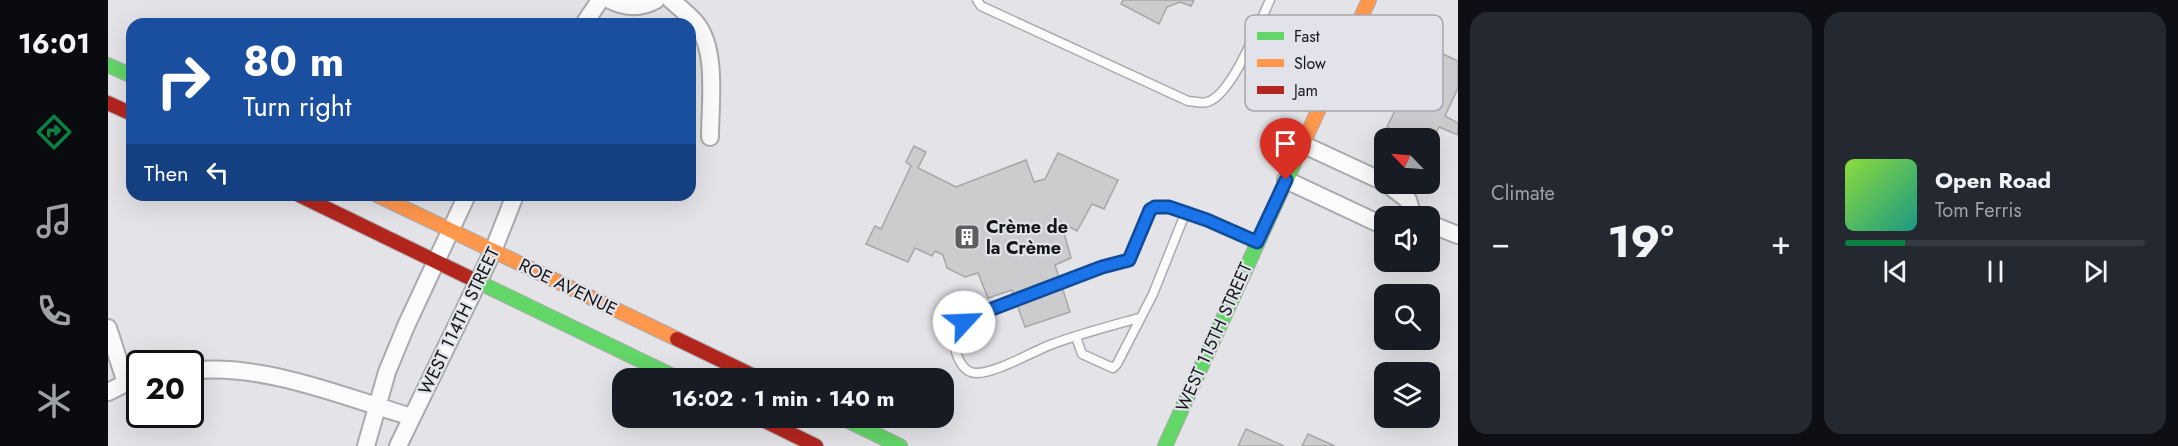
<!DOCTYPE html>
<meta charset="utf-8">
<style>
body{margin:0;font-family:Jost,sans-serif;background:#242831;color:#f1f3f6;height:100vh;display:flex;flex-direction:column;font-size:22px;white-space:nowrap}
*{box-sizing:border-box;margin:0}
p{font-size:20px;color:#9ea1a6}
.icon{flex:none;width:33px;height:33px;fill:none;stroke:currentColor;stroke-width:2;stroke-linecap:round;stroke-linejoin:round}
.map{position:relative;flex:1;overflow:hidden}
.sheet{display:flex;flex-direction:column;gap:12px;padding:12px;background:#0d0f14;width:720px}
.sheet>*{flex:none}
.top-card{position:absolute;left:18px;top:18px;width:570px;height:183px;border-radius:18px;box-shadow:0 6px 24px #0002;background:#1a4fa0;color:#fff;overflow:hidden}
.needle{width:39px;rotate:295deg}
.buttons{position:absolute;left:1266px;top:128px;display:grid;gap:12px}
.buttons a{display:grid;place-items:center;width:66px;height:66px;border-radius:12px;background:#171b24;box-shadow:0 6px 24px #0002;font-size:30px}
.speed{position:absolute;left:18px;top:350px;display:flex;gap:12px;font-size:30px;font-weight:700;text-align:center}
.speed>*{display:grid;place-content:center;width:78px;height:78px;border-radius:50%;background:#171b24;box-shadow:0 6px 24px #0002;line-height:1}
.speed .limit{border:3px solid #111;border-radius:9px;background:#fff;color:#111}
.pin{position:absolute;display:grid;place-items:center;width:51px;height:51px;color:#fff;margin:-62px -26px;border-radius:50% 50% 50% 0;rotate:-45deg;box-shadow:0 0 6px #0007}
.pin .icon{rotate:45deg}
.me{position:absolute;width:66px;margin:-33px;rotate:65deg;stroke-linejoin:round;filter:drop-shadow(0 0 4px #0008)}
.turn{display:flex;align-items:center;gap:21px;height:126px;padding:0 18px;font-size:27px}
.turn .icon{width:78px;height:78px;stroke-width:2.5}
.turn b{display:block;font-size:42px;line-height:51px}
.then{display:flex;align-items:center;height:57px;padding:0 18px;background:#0003;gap:12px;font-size:22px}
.big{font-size:45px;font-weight:700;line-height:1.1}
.sheet .widget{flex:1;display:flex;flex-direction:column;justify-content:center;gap:9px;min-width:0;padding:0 21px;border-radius:18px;background:#242831}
.song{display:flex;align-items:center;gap:18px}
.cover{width:72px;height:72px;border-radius:9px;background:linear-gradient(135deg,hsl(90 70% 55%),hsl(170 70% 35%))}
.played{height:6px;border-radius:3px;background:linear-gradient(90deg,#0b8043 20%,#363941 20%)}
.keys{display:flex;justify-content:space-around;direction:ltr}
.heat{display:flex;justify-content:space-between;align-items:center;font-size:33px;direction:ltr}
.sheet .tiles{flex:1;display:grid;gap:12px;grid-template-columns:repeat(2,1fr)}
.trip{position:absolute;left:504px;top:368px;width:342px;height:60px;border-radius:18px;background:#171b24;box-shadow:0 6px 24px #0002;font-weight:700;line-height:60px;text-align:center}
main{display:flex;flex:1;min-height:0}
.tab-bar{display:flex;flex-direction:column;width:108px;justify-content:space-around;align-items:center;background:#090b0e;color:#9ea1a6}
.tab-bar .icon{width:42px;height:42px}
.tab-bar .selected{color:#0b8043}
.tab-bar b{font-size:27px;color:#f1f3f6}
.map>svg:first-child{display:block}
.building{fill:#cccccf;stroke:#a7a7aa;stroke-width:1.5}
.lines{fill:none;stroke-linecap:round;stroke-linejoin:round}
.lane-casing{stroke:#a9aaad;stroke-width:11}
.street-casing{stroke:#a9aaad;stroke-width:20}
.fast-casing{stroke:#a9aaad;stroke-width:16}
.slow-casing{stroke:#a9aaad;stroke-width:16}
.jam-casing{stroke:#a9aaad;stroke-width:16}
.lane{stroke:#fbfbfc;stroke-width:8}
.street{stroke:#fbfbfc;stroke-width:16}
.fast{stroke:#63d668;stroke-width:14}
.slow{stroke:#ff974d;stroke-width:14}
.jam{stroke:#b3261e;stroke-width:14}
.route-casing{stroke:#114b97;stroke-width:15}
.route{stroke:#1a73e8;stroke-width:10}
.labels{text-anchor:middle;stroke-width:4.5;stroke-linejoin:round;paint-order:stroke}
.poi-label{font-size:18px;font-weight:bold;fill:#161619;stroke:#e2e3ea;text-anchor:start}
.street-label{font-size:18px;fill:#161619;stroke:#e2e3ea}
.key{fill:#e2e3ea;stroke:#a5a6ab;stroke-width:1.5}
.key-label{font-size:16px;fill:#161619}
</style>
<main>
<nav class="tab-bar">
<b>16:01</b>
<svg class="icon selected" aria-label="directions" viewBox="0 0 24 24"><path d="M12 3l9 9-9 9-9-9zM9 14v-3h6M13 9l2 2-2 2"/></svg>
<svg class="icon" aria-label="music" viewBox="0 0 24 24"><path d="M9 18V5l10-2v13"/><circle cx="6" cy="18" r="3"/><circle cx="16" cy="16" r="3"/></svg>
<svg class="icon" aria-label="phone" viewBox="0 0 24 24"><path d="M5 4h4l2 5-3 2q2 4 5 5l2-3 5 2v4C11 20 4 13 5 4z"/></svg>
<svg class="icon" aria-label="climate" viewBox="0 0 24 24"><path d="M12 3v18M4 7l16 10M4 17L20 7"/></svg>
</nav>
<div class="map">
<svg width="1350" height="446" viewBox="0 0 1350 446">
<rect width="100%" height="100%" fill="#e4e4e8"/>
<path class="building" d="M 1015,0 L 1086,0 L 1083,6 L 1072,2 L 1059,7 L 1051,24 L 1013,4 Z
M 1318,46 L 1350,61 L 1350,88 L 1337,116 L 1350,123 L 1350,135 L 1331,127 L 1322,147 L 1322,138 L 1292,138 L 1292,133 L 1279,127 Z
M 806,146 L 818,152 L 810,168 L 848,187 L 918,160 L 926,182 L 937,179 L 950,153 L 1010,180 L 996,209 L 984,204 L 969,231 L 953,222 L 963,258 L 947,265 L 962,312 L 917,327 L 904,290 L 880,298 L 870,273 L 857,277 L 839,268 L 835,255 L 827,251 L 824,256 L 807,248 L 800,262 L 758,244 L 767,226 L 773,229 L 803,166 L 798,162 Z
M 1138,429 L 1176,446 L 1130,446 Z
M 1200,434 L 1227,446 L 1194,446 Z"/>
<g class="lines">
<g class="lane-casing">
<path id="lane" d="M 869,0 L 873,6 L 1080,101 C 1085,101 1094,104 1099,102 C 1124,96 1151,23 1162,0
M 1077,214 L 1099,221 L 1149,241
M 968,337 L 974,354 L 1005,368 L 1009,364 L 1045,294 L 1077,214 C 1066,210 1053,203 1042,210 L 1021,259 L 994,267 L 863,317 C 854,325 847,331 847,343 C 847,355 855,374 869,373 C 888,373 924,352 942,345 C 971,334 1002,326 1031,318"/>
</g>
<g class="street-casing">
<path id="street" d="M 502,0 C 518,8 532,9 548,0
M 563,0 C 571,7 580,14 587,22 C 610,48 602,104 602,137
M 476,24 L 492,0
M 1194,144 L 1276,182
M 1178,180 L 1276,226
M 1278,183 L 1300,200 L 1305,216
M 1322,224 L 1350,235
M 0,328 L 18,383
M 82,371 C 154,362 236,397 304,417
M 0,392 L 18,383 L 32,379
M 258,446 L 279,372 L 298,326 L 359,195
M 290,446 L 385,251 L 407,195"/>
</g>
<g class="fast-casing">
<path id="fast" d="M 0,65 L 24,76
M 362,278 L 569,378
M 732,417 L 792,446
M 1057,446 L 1198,137"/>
</g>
<g class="slow-casing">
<path id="slow" d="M 1198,137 L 1261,0
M 269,195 L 569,339"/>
</g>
<g class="jam-casing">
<path id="jam" d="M 0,103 L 24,114
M 191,195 L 362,278
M 569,339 L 650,378
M 649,417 L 708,446"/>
</g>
<use href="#lane" class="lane"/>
<use href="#street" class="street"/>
<use href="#fast" class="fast"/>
<use href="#slow" class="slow"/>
<use href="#jam" class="jam"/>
</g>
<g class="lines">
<g class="route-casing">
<path id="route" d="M 856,322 L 863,317 L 994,267 L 1021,260 L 1042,210 L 1047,207 L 1061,207 L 1099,220 L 1149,242 L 1178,180"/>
</g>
<use href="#route" class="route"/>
</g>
<defs>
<g id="building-square" transform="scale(1.35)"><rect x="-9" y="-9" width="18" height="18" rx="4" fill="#5e5e61" stroke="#e2e3ea"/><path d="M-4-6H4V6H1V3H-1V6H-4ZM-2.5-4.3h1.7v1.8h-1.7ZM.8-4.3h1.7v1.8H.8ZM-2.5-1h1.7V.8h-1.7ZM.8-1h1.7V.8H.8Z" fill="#fff"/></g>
</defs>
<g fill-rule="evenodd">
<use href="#building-square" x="859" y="237"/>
</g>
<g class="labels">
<g class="poi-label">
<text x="878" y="233">Crème de<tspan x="878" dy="21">la Crème</tspan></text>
</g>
<g class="street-label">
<text transform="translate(460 287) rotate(26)" y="6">ROE AVENUE</text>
<text transform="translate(351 321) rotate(-64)" y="6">WEST 114TH STREET</text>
<text transform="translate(1106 337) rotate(-66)" y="6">WEST 115TH STREET</text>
</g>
</g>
<rect x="1137" y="15" width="198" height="96" rx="9" class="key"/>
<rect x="1149" y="32" width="27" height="8" fill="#63d668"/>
<rect x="1149" y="59" width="27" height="8" fill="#ff974d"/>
<rect x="1149" y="86" width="27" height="8" fill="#b3261e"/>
<g class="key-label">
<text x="1186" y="42">Fast</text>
<text x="1186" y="69">Slow</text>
<text x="1186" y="96">Jam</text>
</g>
</svg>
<div class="buttons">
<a><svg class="needle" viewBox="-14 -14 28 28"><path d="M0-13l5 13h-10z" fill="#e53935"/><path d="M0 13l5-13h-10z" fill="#9ea1a6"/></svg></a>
<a><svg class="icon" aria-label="sound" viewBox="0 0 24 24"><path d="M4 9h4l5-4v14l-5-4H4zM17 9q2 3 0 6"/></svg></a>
<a><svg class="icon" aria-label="search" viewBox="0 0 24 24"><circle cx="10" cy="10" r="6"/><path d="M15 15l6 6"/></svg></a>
<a><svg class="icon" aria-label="layers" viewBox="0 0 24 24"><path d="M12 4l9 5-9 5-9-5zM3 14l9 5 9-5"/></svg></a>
</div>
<div class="speed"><div class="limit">20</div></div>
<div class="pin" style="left:1178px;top:180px;background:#d93025"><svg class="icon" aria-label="arrive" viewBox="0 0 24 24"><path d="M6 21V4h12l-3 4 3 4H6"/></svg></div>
<svg class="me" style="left:856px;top:322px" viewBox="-20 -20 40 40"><circle r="19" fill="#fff"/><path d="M0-13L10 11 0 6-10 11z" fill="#1a73e8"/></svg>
<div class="trip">16:02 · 1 min · 140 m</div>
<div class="top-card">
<div class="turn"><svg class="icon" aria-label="right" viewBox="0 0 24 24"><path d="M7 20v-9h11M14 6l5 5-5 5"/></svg><div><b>80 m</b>Turn right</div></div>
<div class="then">Then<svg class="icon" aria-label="left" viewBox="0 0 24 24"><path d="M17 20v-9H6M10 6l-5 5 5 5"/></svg></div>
</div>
</div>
<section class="sheet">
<div class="tiles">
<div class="widget"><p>Climate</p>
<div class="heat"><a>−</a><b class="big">19°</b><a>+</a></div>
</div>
<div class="widget">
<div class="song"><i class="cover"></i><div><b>Open Road</b><p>Tom Ferris</p></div></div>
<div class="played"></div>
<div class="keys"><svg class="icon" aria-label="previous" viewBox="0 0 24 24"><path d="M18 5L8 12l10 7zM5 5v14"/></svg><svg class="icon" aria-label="pause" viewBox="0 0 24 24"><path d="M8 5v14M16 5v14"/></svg><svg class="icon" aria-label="next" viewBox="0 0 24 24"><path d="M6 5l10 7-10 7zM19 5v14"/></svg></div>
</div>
</div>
</section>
</main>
